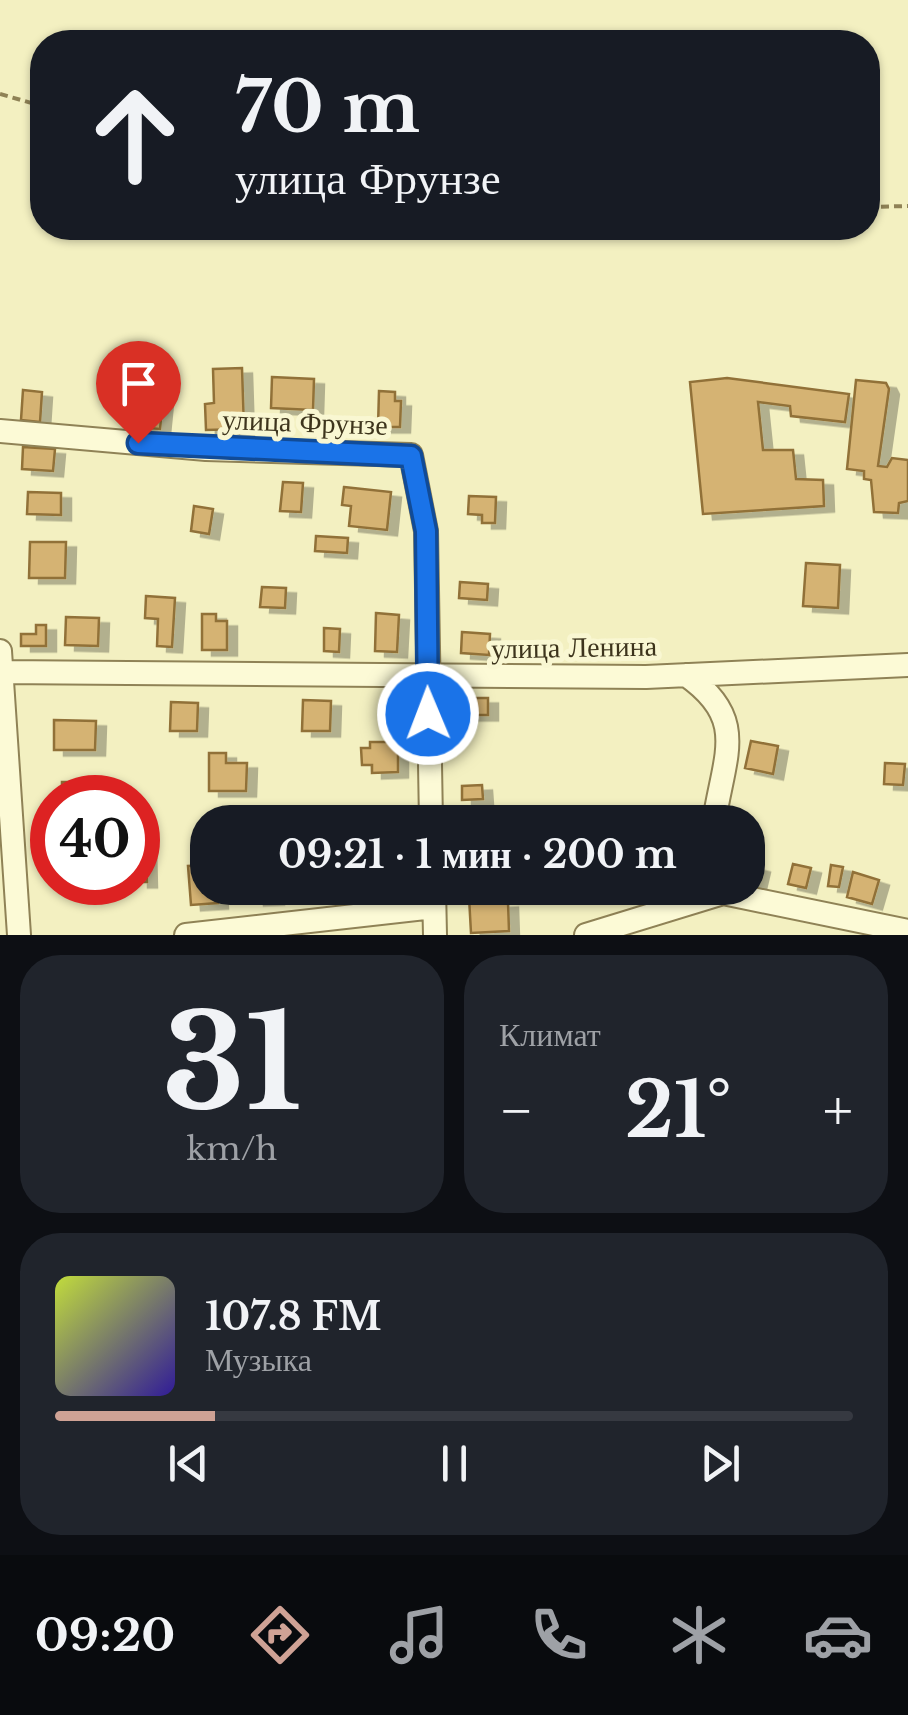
<!DOCTYPE html>
<html lang="ru">
<meta charset="utf-8">
<style>
body{margin:0;font-family:"Libre Baskerville",serif;background:#20242c;color:#f1f3f6;height:100vh;display:flex;flex-direction:column;font-size:38px;white-space:nowrap}
*{box-sizing:border-box;margin:0}
p{font-size:32px;color:#9ea1a6}
.icon{flex:none;width:55px;height:55px;fill:none;stroke:currentColor;stroke-width:2;stroke-linecap:round;stroke-linejoin:round}
.map{position:relative;height:935px;overflow:hidden}
.details{display:flex;flex-direction:column;gap:20px;padding:20px;background:#0d0f14;flex:1}
.details>*{flex:none}
.banner{position:absolute;left:30px;top:30px;width:850px;height:210px;border-radius:40px;box-shadow:0 2px 8px #0004;background:#171b24;color:#f1f3f6;overflow:hidden}
.speed{position:absolute;left:30px;top:775px;display:flex;gap:20px;font-size:50px;font-weight:700;text-align:center}
.speed>*{display:grid;place-content:center;width:130px;height:130px;border-radius:50%;background:#171b24;box-shadow:0 2px 8px #0004;line-height:1}
.speed .limit{border:15px solid #d22;background:#fff;color:#111}
.pin{position:absolute;display:grid;place-items:center;width:85px;height:85px;color:#fff;margin:-102px -42px;border-radius:50% 50% 50% 0;rotate:-45deg;box-shadow:0 0 10px #0007}
.pin .icon{rotate:45deg}
.me{position:absolute;width:110px;margin:-55px;rotate:359deg;stroke-linejoin:round;filter:drop-shadow(0 0 8px #0008)}
.turn{display:flex;align-items:center;gap:35px;height:210px;padding:0 40px;font-size:45px}
.turn .icon{width:130px;height:130px;stroke-width:2.5}
.turn b{display:block;font-size:70px;line-height:85px}
.big{font-size:75px;font-weight:800;line-height:1.1}
.details .tile{flex:1;display:flex;flex-direction:column;justify-content:center;gap:15px;min-width:0;padding:0 35px;border-radius:40px;background:#20242c}
.details .dial{align-items:center;gap:0}
.dial b{font-size:130px;line-height:1}
.song{display:flex;align-items:center;gap:30px}
.cover{width:120px;height:120px;border-radius:15px;background:linear-gradient(135deg,hsl(70 70% 55%),hsl(250 70% 35%))}
.played{height:10px;border-radius:5px;background:linear-gradient(90deg,#cfa295 20%,#363941 20%)}
.keys{display:flex;justify-content:space-around;direction:ltr}
.heat{display:flex;justify-content:space-between;align-items:center;font-size:55px;direction:ltr}
.details .tiles{flex:1;display:grid;gap:20px;grid-template-columns:1fr 1fr}
.tile:last-child{grid-column:span 2}
.trip{position:absolute;left:190px;top:805px;width:575px;height:100px;border-radius:40px;background:#171b24;box-shadow:0 2px 8px #0004;font-weight:800;line-height:100px;text-align:center}
.tabs{display:flex;height:160px;justify-content:space-around;align-items:center;background:#090b0e;color:#9ea1a6}
.tabs .icon{width:70px;height:70px}
.tabs .on{color:#cfa295}
.tabs b{font-size:45px;color:#f1f3f6}
.map>svg:first-child{display:block}
.building{fill:#d5b373;stroke:#917139;stroke-width:2.5;filter:url(#shadow)}
.lines{fill:none;stroke-linecap:round;stroke-linejoin:round}
.minor-casing{stroke:#8f8256;stroke-width:26}
.path{stroke:#8f8256;stroke-width:4;stroke-dasharray:8 5;stroke-linecap:butt}
.minor{stroke:#fcfad6;stroke-width:22}
.route-casing{stroke:#114b97;stroke-width:25}
.route{stroke:#1a73e8;stroke-width:18}
.labels{text-anchor:middle;stroke-width:10;stroke-linejoin:round;paint-order:stroke}
.street-label{font-size:28px;fill:#3d341c;stroke:#f9f7d2}
</style>
<div class="map">
<svg width="908" height="935" viewBox="0 0 908 935">
<defs>
<filter id="shadow"><feDropShadow dx="10" dy="5.5" stdDeviation="0" flood-color="#0004"/></filter>
</defs>
<rect width="100%" height="100%" fill="#f3f0c1"/>
<path class="building" d="M 242,368 L 244,429 L 206,430 L 205,404 L 214,403 L 213,369 Z
M 272,377 L 314,379 L 313,410 L 271,408 Z
M 727,378 L 849,394 L 845,422 L 791,416 L 790,406 L 758,402 L 763,450 L 793,450 L 796,479 L 823,480 L 824,506 L 703,514 L 690,382 Z
M 856,380 L 886,383 L 889,389 L 878,466 L 887,467 L 892,458 L 908,460 L 908,501 L 899,503 L 898,513 L 874,512 L 871,480 L 864,479 L 864,471 L 847,469 Z
M 141,387 L 164,389 L 160,429 L 136,427 Z
M 23,390 L 42,392 L 40,422 L 21,420 Z
M 379,391 L 395,392 L 395,401 L 401,401 L 400,427 L 378,427 Z
M 23,447 L 55,449 L 53,471 L 22,469 Z
M 283,482 L 303,483 L 301,512 L 280,511 Z
M 344,487 L 391,492 L 387,530 L 349,526 L 351,506 L 342,505 Z
M 28,492 L 61,493 L 61,515 L 27,514 Z
M 469,496 L 496,497 L 495,523 L 482,523 L 482,515 L 468,514 Z
M 194,506 L 213,509 L 209,534 L 191,531 Z
M 316,536 L 348,538 L 347,553 L 315,551 Z
M 30,542 L 66,542 L 65,578 L 29,578 Z
M 806,563 L 840,565 L 838,608 L 803,606 Z
M 460,582 L 488,584 L 487,600 L 459,598 Z
M 262,587 L 286,588 L 285,608 L 260,607 Z
M 146,596 L 175,598 L 172,647 L 157,646 L 158,619 L 145,618 Z
M 376,613 L 399,615 L 397,652 L 375,651 Z
M 202,614 L 216,614 L 216,621 L 227,621 L 227,650 L 202,650 Z
M 66,617 L 99,618 L 98,646 L 65,645 Z
M 36,625 L 46,625 L 46,646 L 21,646 L 21,634 L 36,634 Z
M 324,628 L 340,629 L 339,652 L 324,651 Z
M 462,632 L 490,634 L 489,655 L 461,653 Z
M 460,698 L 488,698 L 488,715 L 460,715 Z
M 303,700 L 331,701 L 330,731 L 302,731 Z
M 171,702 L 198,703 L 197,731 L 170,731 Z
M 54,720 L 96,721 L 95,750 L 54,750 Z
M 751,741 L 778,746 L 773,774 L 745,768 Z
M 370,742 L 398,742 L 398,772 L 372,773 L 372,765 L 362,765 L 361,748 L 370,748 Z
M 209,753 L 226,753 L 226,763 L 247,763 L 246,791 L 209,791 Z
M 885,763 L 905,764 L 903,785 L 884,784 Z
M 62,782 L 82,782 L 82,798 L 62,798 Z
M 482,785 L 483,799 L 462,800 L 462,786 Z
M 138,843 L 146,843 L 147,882 L 138,882 Z
M 748,864 L 760,867 L 756,884 L 748,882 Z
M 793,864 L 811,868 L 806,888 L 788,884 Z
M 208,865 L 208,888 L 217,888 L 218,903 L 191,905 L 188,866 Z
M 831,865 L 843,867 L 839,887 L 828,886 Z
M 853,872 L 879,880 L 872,904 L 847,897 Z
M 253,888 L 273,888 L 274,899 L 254,900 Z
M 308,888 L 334,888 L 335,895 L 309,897 Z
M 491,896 L 491,903 L 508,902 L 509,931 L 471,933 L 469,897 Z"/>
<g class="lines">
<g class="minor-casing">
<path id="minor" d="M 0,431 L 206,449 L 411,455 L 426,531 L 431,822
M 0,651 L 19,935
M 0,672 L 646,677 L 908,665
M 686,675 C 749,719 724,755 714,822
M 434,888 L 435,935
M 186,935 L 434,907
M 586,935 L 723,893 L 908,931"/>
</g>
<path class="path" d="M 0,94 L 42,106
M 868,207 L 908,206"/>
<use href="#minor" class="minor"/>
</g>
<g class="lines">
<g class="route-casing">
<path id="route" d="M 138,443 L 411,456 L 426,531 L 428,714"/>
</g>
<use href="#route" class="route"/>
</g>
<g class="labels">
<g class="street-label">
<text transform="translate(305 422) rotate(2)" y="10">улица Фрунзе</text>
<text transform="translate(574 647) rotate(-1)" y="10">улица Ленина</text>
</g>
</g>
</svg>
<div class="speed"><div class="limit">40</div></div>
<div class="pin" style="left:138px;top:443px;background:#d93025"><svg class="icon" aria-label="arrive" viewBox="0 0 24 24"><path d="M6 21V4h12l-3 4 3 4H6"/></svg></div>
<svg class="me" style="left:428px;top:714px" viewBox="-20 -20 40 40"><circle r="17" fill="#1a73e8" stroke="#fff" stroke-width="3"/><path d="M0-11L8 9 0 5-8 9z" fill="#fff"/></svg>
<div class="trip">09:21 · 1 мин · 200 m</div>
<div class="banner">
<div class="turn"><svg class="icon" aria-label="ahead" viewBox="0 0 24 24"><path d="M12 20V5M6 11l6-6 6 6"/></svg><div><b>70 m</b>улица Фрунзе</div></div>
</div>
</div>
<section class="details">
<div class="tiles">
<div class="tile dial"><b>31</b><p>km/h</p></div>
<div class="tile"><p>Климат</p>
<div class="heat"><a>−</a><b class="big">21°</b><a>+</a></div>
</div>
<div class="tile">
<div class="song"><i class="cover"></i><div><b>107.8 FM</b><p>Музыка</p></div></div>
<div class="played"></div>
<div class="keys"><svg class="icon" aria-label="previous" viewBox="0 0 24 24"><path d="M18 5L8 12l10 7zM5 5v14"/></svg><svg class="icon" aria-label="pause" viewBox="0 0 24 24"><path d="M8 5v14M16 5v14"/></svg><svg class="icon" aria-label="next" viewBox="0 0 24 24"><path d="M6 5l10 7-10 7zM19 5v14"/></svg></div>
</div>
</div>
</section>
<nav class="tabs">
<b>09:20</b>
<svg class="icon on" aria-label="directions" viewBox="0 0 24 24"><path d="M12 3l9 9-9 9-9-9zM9 14v-3h6M13 9l2 2-2 2"/></svg>
<svg class="icon" aria-label="music" viewBox="0 0 24 24"><path d="M9 18V5l10-2v13"/><circle cx="6" cy="18" r="3"/><circle cx="16" cy="16" r="3"/></svg>
<svg class="icon" aria-label="phone" viewBox="0 0 24 24"><path d="M5 4h4l2 5-3 2q2 4 5 5l2-3 5 2v4C11 20 4 13 5 4z"/></svg>
<svg class="icon" aria-label="climate" viewBox="0 0 24 24"><path d="M12 3v18M4 7l16 10M4 17L20 7"/></svg>
<svg class="icon" aria-label="car" viewBox="0 0 24 24"><path d="M5 17H2v-5l4-1 3-4h7l3 4 3 1v5h-3M9 17h6M6 11h13"/><circle cx="7" cy="17" r="2"/><circle cx="17" cy="17" r="2"/></svg>
</nav>
